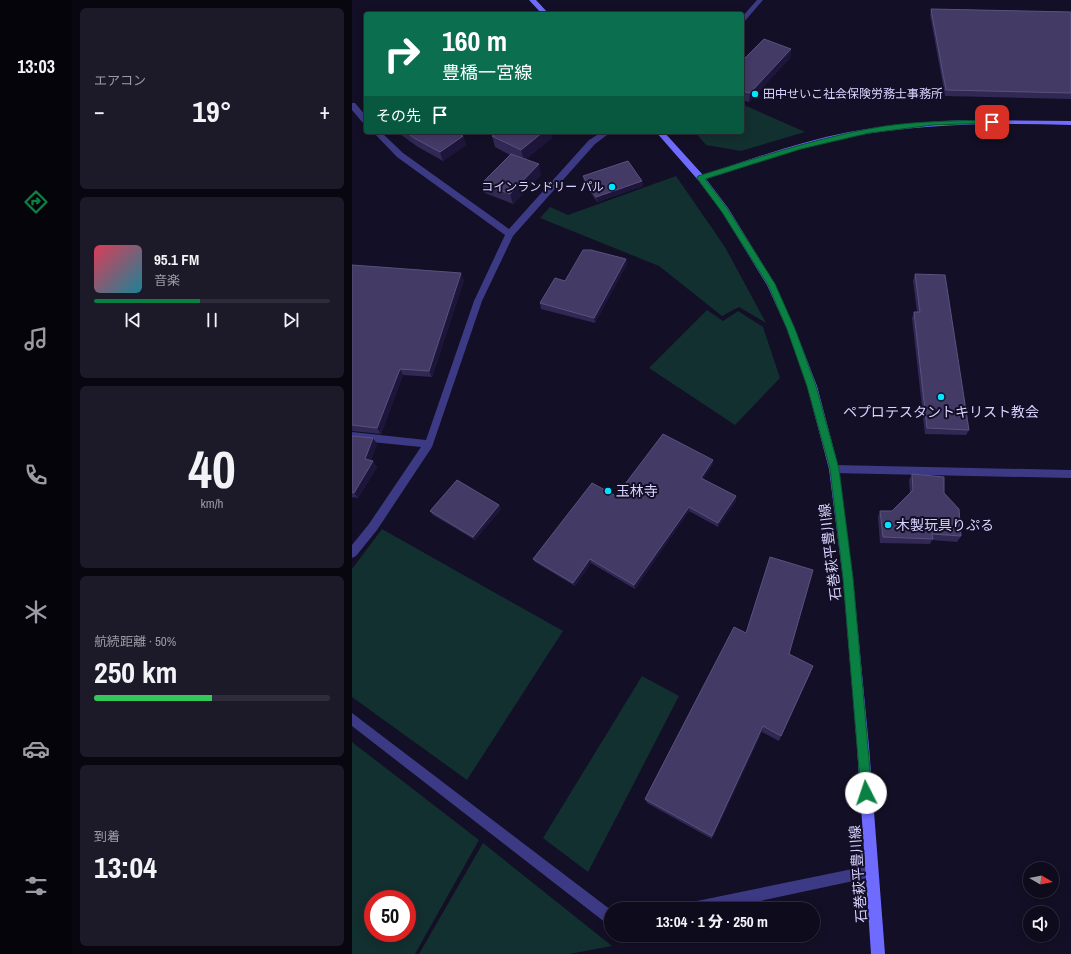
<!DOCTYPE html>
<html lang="ja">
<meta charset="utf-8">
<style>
body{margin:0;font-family:"Archivo Narrow","Noto Sans JP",sans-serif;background:#1c1929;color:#f1f3f6;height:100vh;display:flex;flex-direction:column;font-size:15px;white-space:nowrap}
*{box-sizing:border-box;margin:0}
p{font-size:13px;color:#9b9ba3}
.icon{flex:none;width:22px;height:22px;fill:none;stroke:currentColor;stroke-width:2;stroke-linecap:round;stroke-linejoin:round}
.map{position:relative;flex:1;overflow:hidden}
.side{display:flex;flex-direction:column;gap:8px;padding:8px;background:#08060f;width:280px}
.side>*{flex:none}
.guide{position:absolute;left:12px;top:12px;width:380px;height:122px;border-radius:4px;box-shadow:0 2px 10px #0003,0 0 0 1px #2e2b3b;background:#0b6e4f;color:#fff;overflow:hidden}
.needle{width:26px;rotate:99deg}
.fabs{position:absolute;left:671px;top:862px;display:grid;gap:8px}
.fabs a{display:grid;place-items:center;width:36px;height:36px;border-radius:50%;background:#0e0b1c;box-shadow:0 2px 10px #0003,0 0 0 1px #2e2b3b;font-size:20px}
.speed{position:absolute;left:12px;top:890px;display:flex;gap:8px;font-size:20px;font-weight:700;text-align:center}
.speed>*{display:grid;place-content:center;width:52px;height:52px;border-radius:50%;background:#0e0b1c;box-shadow:0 2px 10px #0003,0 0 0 1px #2e2b3b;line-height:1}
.speed .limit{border:6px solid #d22;background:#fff;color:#111}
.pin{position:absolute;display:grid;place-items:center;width:34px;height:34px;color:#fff;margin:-17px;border-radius:8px;box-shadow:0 2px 6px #0006}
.me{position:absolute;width:44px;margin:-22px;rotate:356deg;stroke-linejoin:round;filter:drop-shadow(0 0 3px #0008)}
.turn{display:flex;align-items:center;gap:14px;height:84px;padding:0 12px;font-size:18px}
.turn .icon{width:52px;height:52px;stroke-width:2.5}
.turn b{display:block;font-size:28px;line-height:34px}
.then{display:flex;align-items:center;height:38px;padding:0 12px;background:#0003;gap:8px;font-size:15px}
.big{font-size:30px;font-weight:800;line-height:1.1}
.side .card{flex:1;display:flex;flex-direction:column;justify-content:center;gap:6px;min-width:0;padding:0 14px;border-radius:6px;background:#1c1929}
.side .dial{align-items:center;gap:0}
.dial b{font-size:52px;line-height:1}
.song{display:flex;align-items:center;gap:12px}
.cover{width:48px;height:48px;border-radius:6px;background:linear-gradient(135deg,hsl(350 70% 55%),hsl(190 70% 35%))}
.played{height:4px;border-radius:2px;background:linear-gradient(90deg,#0b8043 45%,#2e2b3b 45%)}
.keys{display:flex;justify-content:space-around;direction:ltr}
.heat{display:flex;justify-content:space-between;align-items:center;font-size:22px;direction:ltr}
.charge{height:6px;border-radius:3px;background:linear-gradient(90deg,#34c759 50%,#2e2b3b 0)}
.trip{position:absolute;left:252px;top:902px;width:216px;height:40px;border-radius:20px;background:#0e0b1c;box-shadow:0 2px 10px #0003,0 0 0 1px #2e2b3b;font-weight:800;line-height:40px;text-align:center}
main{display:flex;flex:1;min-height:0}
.dock{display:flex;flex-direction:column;width:72px;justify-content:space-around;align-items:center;background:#06040b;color:#9b9ba3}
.dock .icon{width:28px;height:28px}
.dock .on{color:#0b8043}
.dock b{font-size:18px;color:#f1f3f6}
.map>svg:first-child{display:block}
.green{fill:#12302f;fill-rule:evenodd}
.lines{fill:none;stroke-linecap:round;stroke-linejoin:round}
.street{fill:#3d3a85;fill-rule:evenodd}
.secondary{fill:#6f6bff;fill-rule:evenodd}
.wall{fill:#312854}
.shaded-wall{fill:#1d163a}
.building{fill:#433a66;stroke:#5a527e}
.route{fill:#0b8043;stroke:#07532c}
.poi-dot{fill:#00e5ff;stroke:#130f26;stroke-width:1.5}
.labels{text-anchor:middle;stroke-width:4;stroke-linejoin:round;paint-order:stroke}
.far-poi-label{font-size:12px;fill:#d9d4ff;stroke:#130f26;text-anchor:start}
.poi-label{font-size:14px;fill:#d9d4ff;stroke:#130f26;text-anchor:start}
.street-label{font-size:14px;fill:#d9d4ff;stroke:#130f26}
</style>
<main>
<nav class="dock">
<b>13:03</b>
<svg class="icon on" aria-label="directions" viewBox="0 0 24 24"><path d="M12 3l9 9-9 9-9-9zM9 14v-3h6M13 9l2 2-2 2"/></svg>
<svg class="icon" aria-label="music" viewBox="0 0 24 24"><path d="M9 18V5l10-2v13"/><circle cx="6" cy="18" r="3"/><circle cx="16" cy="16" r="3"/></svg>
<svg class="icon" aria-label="phone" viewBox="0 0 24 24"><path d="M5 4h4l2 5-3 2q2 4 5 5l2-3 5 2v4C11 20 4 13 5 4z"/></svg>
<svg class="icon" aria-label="climate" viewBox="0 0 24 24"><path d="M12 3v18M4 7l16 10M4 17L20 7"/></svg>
<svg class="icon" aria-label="car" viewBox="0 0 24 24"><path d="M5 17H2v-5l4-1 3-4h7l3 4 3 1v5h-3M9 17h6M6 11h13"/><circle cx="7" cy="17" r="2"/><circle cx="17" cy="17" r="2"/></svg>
<svg class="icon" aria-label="filters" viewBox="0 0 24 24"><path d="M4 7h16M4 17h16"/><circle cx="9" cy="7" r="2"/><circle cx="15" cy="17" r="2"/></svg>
</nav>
<section class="side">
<div class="card"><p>エアコン</p>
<div class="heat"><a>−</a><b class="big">19°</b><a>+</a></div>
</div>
<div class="card">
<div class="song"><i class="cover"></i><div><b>95.1 FM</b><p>音楽</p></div></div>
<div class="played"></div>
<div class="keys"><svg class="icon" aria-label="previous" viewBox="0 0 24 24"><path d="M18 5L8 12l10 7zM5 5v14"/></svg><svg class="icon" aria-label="pause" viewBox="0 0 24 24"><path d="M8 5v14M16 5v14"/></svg><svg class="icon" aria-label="next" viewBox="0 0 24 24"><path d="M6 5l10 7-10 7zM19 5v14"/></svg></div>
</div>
<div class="card dial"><b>40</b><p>km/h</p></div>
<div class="card"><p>航続距離 · 50%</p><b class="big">250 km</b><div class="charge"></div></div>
<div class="card"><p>到着</p><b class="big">13:04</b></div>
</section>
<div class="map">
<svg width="719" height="954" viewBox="0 0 719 954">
<rect width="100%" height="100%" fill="#130f26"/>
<path class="green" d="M 390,104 L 453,132 L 389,151 L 354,145 L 343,132 L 390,132 Z
M 324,176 L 373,247 L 414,323 L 387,307 L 370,316 L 307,266 L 188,218 L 198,207 L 216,215 Z
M 355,310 L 371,321 L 386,311 L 411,327 L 428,378 L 383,425 L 297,368 Z
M 30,529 L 211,631 L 115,780 L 0,697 L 0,569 Z
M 290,676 L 327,696 L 236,872 L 191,838 Z
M 0,742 L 127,840 L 63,954 L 0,954 ZM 21,899 L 55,899 L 55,933 L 21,933 Z
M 131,843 L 260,946 L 217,954 L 67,954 Z"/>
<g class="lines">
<path class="street" d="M 405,0 L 411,0 L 392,22 L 390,23 L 390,17 Z
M 0,103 L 3,103 L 14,116 L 14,123 L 11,123 L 0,110 Z
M 21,132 L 29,132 L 51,153 L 157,229 L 237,140 L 250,132 L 259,132 L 243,144 L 161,236 L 130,301 L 80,447 L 25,530 L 4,556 L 0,558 L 0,545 L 17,524 L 69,447 L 0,440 L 0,432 L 74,440 L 122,301 L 153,235 L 45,157 Z
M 482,465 L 719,470 L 719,478 L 482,473 L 478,472 L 477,469 L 478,466 Z
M 0,713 L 259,910 L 259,925 L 254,923 L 0,726 Z
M 520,865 L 525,866 L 526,871 L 525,876 L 520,877 L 371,909 L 333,909 L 335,904 L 340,902 Z"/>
<path class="secondary" d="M 177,0 L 184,0 L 197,14 L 190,14 Z
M 619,120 L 719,121 L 719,125 C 645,123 570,123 497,137 C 448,147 401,164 354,179 L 376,208 L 423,284 L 443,329 L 465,386 L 487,469 L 501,579 L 517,747 L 533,954 L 519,954 L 505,747 L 491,579 L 477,469 L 455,386 L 435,329 L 415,285 L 370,212 L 346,180 L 304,132 L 312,132 L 351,175 C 399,159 447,142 497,132 C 537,125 578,121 619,120 Z"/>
</g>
<path class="wall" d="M 579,9 L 719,12 L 719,99 L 593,96 L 578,15 Z
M 439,49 L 438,58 L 397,102 L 390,100 L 390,61 Z
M 45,132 L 104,132 L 111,136 L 114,145 L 91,161 L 66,147 Z
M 140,136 L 200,138 L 174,159 L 189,175 L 161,204 L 133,193 L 130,183 L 158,155 L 143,147 Z
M 231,176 L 290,181 L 291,186 L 245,202 L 232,182 Z
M 274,259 L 275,264 L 243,323 L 189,309 L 188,303 L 213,281 Z
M 0,265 L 112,280 L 80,377 L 51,375 L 29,434 L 0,431 Z
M 563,274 L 617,430 L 614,435 L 573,434 L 560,318 L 562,312 L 565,312 L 561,281 Z
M 0,436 L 25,444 L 19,460 L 25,467 L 6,498 L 1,497 L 0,498 Z
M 361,460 L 361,464 L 351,479 L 384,496 L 384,501 L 366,527 L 337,511 L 283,589 L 239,563 L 223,586 L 183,562 L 181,559 L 264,496 Z
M 560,474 L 592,493 L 609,536 L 605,542 L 580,540 L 578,544 L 528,543 L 526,517 L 528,511 L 540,511 L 558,493 L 557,480 Z
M 149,509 L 123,540 L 81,515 L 78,511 Z
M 437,654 L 461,666 L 458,674 L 427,741 L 410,732 L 360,839 L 295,803 L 293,799 Z"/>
<path class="shaded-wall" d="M 439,49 L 438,58 L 397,102 L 398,93 Z
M 191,132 L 199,132 L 200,138 L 172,161 L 169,150 Z
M 111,136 L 114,145 L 91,161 L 88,152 Z
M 187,164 L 189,175 L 161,204 L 158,194 Z
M 290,181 L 291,186 L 245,202 L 244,197 Z
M 274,259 L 275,264 L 243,323 L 242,318 Z
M 109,273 L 112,280 L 80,377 L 77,371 Z
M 48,369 L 51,375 L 29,434 L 25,428 Z
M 21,438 L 25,444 L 18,464 L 13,459 Z
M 361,460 L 361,464 L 349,482 L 349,478 Z
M 21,461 L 25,467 L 6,498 L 2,493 Z
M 384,496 L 384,501 L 366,527 L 366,523 Z
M 147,505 L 149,509 L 123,540 L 121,537 Z
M 337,507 L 337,511 L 283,589 L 282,585 Z
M 238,559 L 239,563 L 223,586 L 221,583 Z
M 461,666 L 458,674 L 427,741 L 429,736 Z
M 411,726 L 410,732 L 360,839 L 360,836 Z"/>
<path class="building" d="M 579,9 L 719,12 L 719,93 L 594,90 Z
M 412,39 L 439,49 L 398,93 L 390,91 L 390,61 Z
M 54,132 L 104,132 L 111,136 L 88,152 L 62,138 Z
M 145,132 L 191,132 L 169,150 L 140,136 Z
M 159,154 L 187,164 L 158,194 L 130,183 Z
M 276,161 L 290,181 L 244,197 L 231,176 Z
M 231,250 L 239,250 L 274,259 L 242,318 L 188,303 L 203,278 L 213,281 Z
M 0,265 L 109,273 L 77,371 L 48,369 L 25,428 L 0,425 Z
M 563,274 L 593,275 L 617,430 L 575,428 L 562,312 L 568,312 Z
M 311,434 L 361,460 L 349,478 L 384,496 L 366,523 L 337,507 L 282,585 L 238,559 L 221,583 L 181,559 L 240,483 L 264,496 Z
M 0,436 L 21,438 L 13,459 L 21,461 L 2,493 L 0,492 Z
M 560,474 L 592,477 L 592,493 L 607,509 L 609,536 L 580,534 L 581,539 L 531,537 L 528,511 L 540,511 L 561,490 Z
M 105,480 L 147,505 L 121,537 L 78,511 Z
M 418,557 L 461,570 L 437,654 L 461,666 L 429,736 L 411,726 L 360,836 L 293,799 L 382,627 L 394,633 Z"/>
<path class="route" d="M 640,120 L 643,122 L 642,123 L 581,125 L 517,133 L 449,149 L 353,179 L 375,208 L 423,284 L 443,329 L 464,386 L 487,469 L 501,578 L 520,793 L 518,797 L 514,799 L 511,797 L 509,793 L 491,578 L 478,469 L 455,386 L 435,329 L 416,285 L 370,212 L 345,178 L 346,176 C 402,159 458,140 516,129 C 556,121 599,121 640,120 Z"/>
<g class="poi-dot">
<circle cx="403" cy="94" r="4"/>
<circle cx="260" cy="187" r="4"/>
<circle cx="589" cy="397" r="4"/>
<circle cx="256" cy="491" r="4"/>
<circle cx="536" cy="525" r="4"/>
</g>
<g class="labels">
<g class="far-poi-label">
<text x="411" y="98">田中せいこ社会保険労務士事務所</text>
<text x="252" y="191" text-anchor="end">コインランドリー パル</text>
</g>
<g class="poi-label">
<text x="589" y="417" text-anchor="middle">ペプロテスタントキリスト教会</text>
<text x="264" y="496">玉林寺</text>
<text x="544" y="530">木製玩具りぷる</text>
</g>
<g class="street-label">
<text transform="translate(478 552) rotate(-97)" y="5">石巻萩平豊川線</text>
<text transform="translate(506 874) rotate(-94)" y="5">石巻萩平豊川線</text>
</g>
</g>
</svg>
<div class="fabs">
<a><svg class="needle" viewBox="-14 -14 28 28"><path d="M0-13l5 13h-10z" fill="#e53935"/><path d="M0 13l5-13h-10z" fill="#9b9ba3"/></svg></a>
<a><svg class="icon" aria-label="sound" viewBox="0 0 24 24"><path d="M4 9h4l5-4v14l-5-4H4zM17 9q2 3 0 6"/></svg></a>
</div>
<div class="speed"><div class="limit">50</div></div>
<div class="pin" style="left:640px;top:122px;background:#d93025"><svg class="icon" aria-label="arrive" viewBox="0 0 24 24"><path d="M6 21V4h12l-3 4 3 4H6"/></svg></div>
<svg class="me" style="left:514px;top:793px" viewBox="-20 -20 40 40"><circle r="19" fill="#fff"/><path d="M0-13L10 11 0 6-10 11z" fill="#0b8043"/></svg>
<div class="trip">13:04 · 1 分 · 250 m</div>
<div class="guide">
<div class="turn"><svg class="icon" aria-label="right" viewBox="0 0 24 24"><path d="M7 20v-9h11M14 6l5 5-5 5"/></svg><div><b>160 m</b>豊橋一宮線</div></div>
<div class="then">その先<svg class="icon" aria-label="arrive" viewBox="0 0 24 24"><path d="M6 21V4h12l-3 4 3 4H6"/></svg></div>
</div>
</div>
</main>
